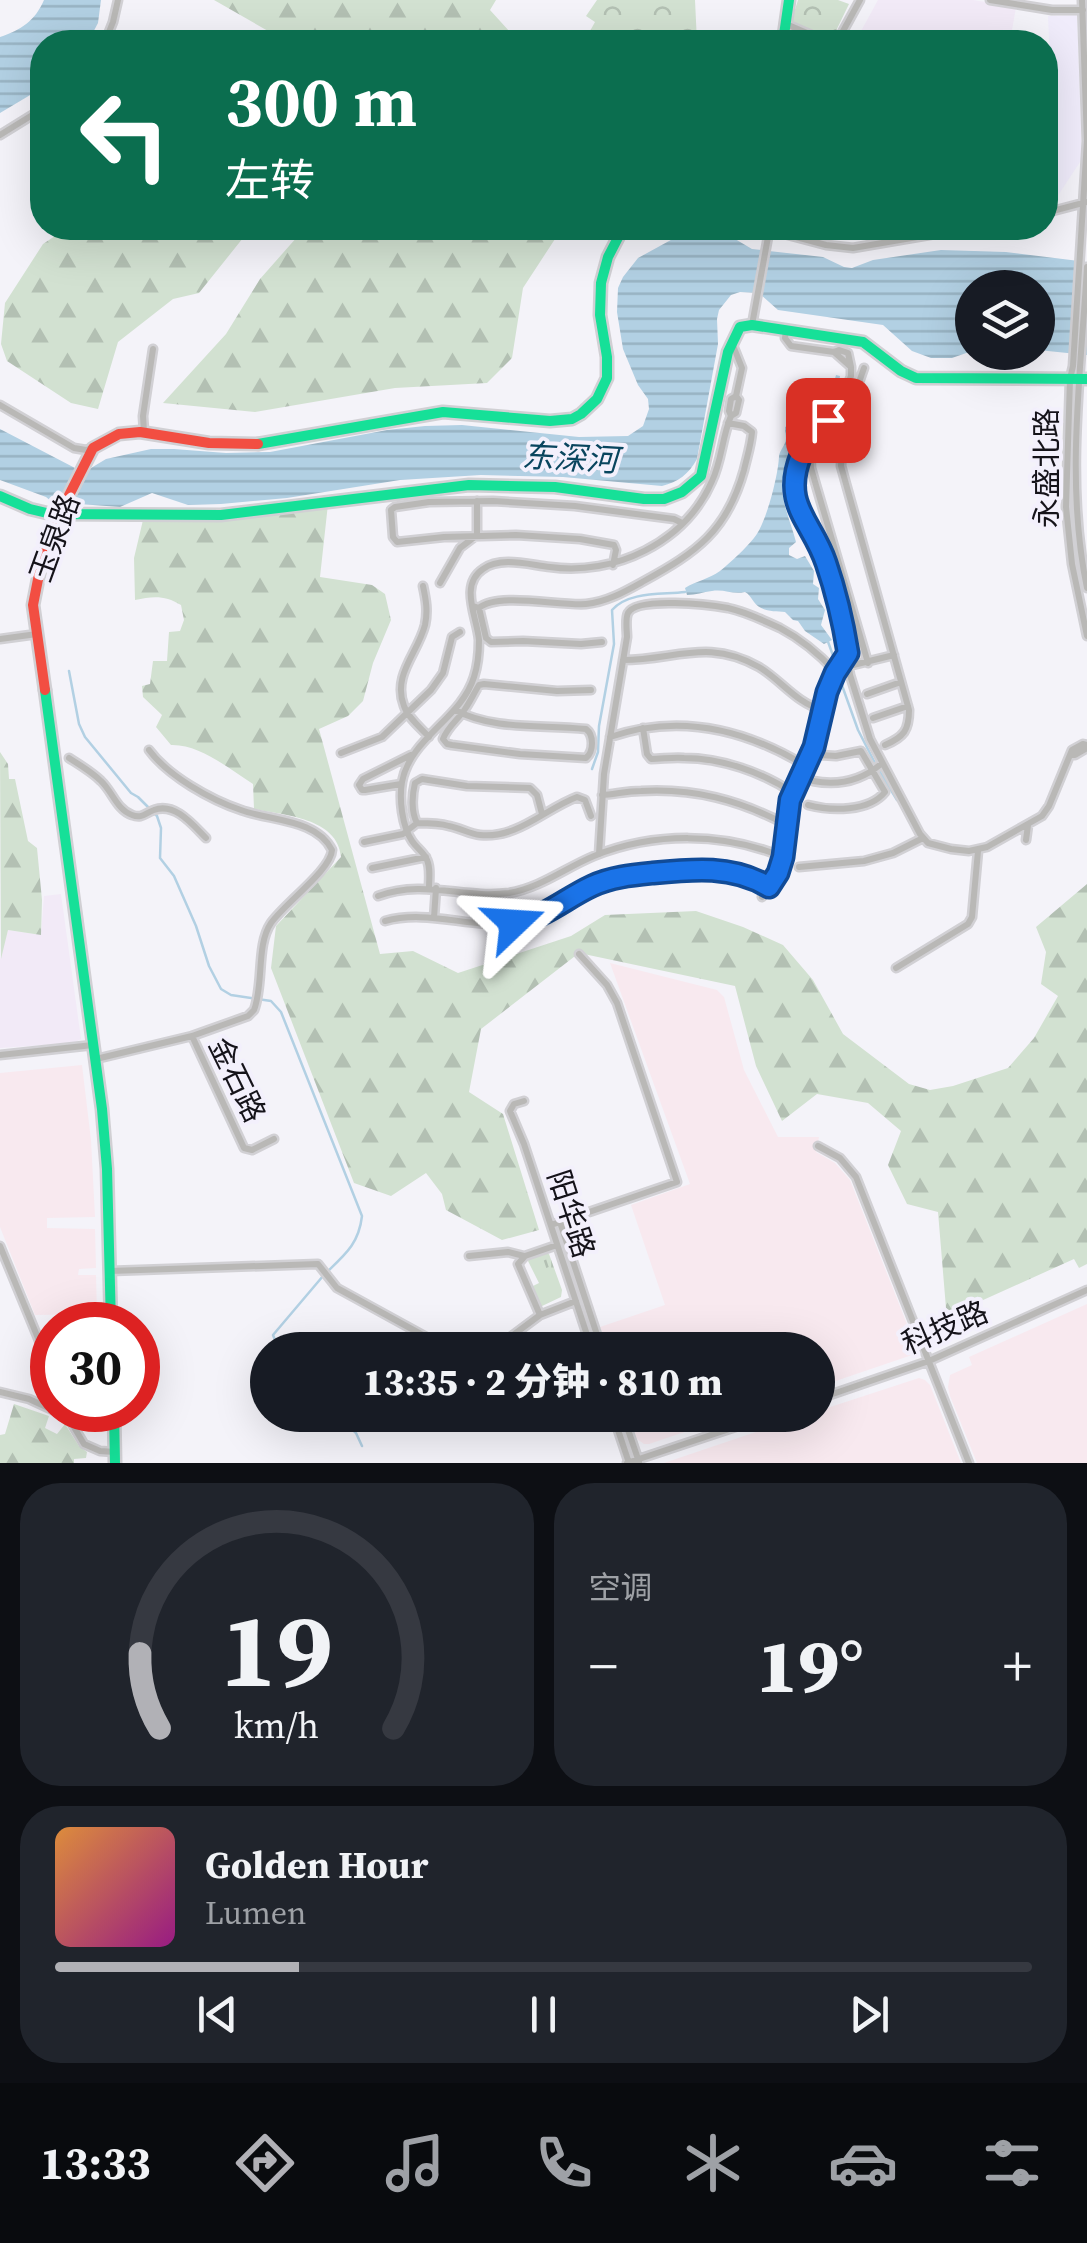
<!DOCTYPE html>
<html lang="zh">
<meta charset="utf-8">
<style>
body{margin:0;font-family:"Source Serif 4","Noto Sans SC",serif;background:#20242c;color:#f1f3f6;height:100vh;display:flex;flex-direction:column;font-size:38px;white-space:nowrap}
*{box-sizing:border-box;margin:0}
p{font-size:32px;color:#9ea1a6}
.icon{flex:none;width:55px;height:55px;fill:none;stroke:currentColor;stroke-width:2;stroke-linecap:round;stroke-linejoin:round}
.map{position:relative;height:1463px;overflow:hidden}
.details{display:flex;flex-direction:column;gap:20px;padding:20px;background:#0d0f14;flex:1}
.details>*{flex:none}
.top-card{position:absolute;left:30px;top:30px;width:1028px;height:210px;border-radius:40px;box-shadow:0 10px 40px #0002;background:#0b6e4f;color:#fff;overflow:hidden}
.tools{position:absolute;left:955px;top:270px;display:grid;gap:20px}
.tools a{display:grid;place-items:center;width:100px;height:100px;border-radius:50%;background:#171b24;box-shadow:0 10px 40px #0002;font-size:50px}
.speed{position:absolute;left:30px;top:1302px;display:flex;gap:20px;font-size:50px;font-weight:700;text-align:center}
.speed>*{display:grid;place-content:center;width:130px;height:130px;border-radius:50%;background:#171b24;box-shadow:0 10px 40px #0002;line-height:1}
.speed .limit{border:15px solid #d22;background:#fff;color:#111}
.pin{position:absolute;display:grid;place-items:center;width:85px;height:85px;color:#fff;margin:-42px;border-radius:20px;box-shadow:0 5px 15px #0006}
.me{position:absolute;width:110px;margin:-55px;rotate:70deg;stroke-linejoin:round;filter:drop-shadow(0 0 8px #0008)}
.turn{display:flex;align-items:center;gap:35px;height:210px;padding:0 30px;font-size:45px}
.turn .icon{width:130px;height:130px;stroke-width:2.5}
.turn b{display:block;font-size:70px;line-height:85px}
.big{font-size:75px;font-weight:800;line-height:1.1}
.details .tile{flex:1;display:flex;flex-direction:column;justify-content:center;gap:15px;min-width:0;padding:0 35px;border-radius:40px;background:#20242c}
.details .dial{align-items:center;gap:0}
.dial svg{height:260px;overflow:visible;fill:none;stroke:#363941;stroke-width:7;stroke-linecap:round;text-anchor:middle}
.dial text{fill:#f1f3f6;stroke:none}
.song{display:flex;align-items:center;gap:30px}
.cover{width:120px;height:120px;border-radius:15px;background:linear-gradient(135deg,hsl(30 70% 55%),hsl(310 70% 35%))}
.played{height:10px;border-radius:5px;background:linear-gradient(90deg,#b1b1b6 25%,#363941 25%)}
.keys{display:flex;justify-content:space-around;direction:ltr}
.heat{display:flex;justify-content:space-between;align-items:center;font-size:55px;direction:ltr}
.details .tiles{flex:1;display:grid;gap:20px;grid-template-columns:1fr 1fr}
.tile:last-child{grid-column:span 2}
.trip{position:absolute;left:250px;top:1332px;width:585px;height:100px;border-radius:50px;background:#171b24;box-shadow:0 10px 40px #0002;font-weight:800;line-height:100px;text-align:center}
.tabs{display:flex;height:160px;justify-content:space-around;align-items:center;background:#090b0e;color:#9ea1a6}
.tabs .icon{width:70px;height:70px}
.tabs .current{color:#b1b1b6}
.tabs b{font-size:45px;color:#f1f3f6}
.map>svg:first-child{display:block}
.built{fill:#f0ecfb}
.industrial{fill:#f8e9ef}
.education{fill:#f2eaf7}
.grass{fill:url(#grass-tufts)}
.forest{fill:url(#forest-firs)}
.park{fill:url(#park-crowns)}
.water{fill:url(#water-rules)}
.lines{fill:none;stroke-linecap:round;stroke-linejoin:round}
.stream{stroke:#b2d0e3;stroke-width:2.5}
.street-casing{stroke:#d1d0d4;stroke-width:11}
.fast-casing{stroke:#d1d0d4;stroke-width:15}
.jam-casing{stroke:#d1d0d4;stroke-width:15}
.street{stroke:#b9b8b6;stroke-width:6}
.fast{stroke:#16e098;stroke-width:10}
.jam{stroke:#f24e42;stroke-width:10}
.route-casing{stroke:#114b97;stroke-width:25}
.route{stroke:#1a73e8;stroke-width:18}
.labels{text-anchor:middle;stroke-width:8;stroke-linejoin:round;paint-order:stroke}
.street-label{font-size:30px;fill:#15131a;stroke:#f3f0fc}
.water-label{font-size:32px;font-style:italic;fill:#09455e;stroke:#f3f0fc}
</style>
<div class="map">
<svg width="1087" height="1463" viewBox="0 0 1087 1463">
<defs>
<pattern id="grass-tufts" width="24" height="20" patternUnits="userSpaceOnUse" patternTransform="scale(2.5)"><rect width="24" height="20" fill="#d2e1d1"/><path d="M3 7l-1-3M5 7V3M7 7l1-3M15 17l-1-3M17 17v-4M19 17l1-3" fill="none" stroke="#b3c0b3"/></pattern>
<pattern id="forest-firs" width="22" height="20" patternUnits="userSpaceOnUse" patternTransform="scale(2.5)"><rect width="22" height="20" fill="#d2e1d1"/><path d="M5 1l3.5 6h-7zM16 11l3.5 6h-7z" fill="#b3c0b3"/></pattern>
<pattern id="park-crowns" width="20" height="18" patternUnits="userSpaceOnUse" patternTransform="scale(2.5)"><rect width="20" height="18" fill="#d2e1d1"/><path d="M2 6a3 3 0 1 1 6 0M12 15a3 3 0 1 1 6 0" fill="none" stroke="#b3c0b3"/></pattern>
<pattern id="water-rules" width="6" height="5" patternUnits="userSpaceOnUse" patternTransform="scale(2.5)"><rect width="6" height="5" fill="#b2d0e3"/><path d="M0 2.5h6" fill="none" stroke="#98b2c2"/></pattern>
</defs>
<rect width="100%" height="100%" fill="#f4f3f9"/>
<path class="built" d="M 1077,15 L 1082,159 L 1053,203 L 1045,204 L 1045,150 L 1053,136 L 1048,16 Z"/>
<path class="industrial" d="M 610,963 L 717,990 L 724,997 L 744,1070 L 778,1137 L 819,1137 L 816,1152 L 835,1163 L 850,1180 L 916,1347 L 912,1355 L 818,1387 L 818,1350 L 608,1350 L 600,1327 L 665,1305 L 631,1205 L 690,1184 Z
M 82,1065 L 91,1140 L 95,1217 L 47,1218 L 47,1228 L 95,1229 L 96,1268 L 79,1269 L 78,1275 L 96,1275 L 97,1314 L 35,1315 L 0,1227 L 0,1073 Z
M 1087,1304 L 1087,1463 L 977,1463 L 950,1396 L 948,1387 L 950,1375 L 972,1365 L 969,1357 Z
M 919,1378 L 925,1380 L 930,1385 L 961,1463 L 664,1463 L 806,1415 L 818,1415 L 818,1411 Z
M 629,1415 L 735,1415 L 649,1444 L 644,1444 L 637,1439 Z"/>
<path class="education" d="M 878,0 L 973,0 L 1016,7 L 1010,42 L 855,42 Z
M 61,894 L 81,1039 L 74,1043 L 0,1048 L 0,959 L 8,930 L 41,935 L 44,896 Z"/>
<path class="grass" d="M 544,1251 L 549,1254 L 562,1290 L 561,1297 L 540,1307 L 531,1287 L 539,1283 L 528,1261 L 531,1256 Z"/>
<path class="forest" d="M 214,0 L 496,0 L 490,10 L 519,42 L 300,42 L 287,34 L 282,39 Z
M 67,228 L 251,228 L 199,293 L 173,299 L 118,342 L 98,409 L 71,403 L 7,361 L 1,344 L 5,303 L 43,244 Z
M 305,228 L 567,228 L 555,239 L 523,288 L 512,358 L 487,383 L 395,388 L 255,412 L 163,403 L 226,334 L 260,279 Z
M 328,504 L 320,577 L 372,585 L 385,594 L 391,620 L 373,663 L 363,701 L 348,716 L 319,729 L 380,954 L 413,951 L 458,973 L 571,936 L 605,915 L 696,911 L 743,927 L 783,945 L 813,980 L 843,1034 L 909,1084 L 930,1090 L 953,1086 L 1008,1068 L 1034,1038 L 1058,996 L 1041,984 L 1046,952 L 1036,927 L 1087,884 L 1087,1264 L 1079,1268 L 1074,1259 L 961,1310 L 952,1312 L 946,1308 L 938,1212 L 907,1204 L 888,1165 L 901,1131 L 868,1103 L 817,1094 L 782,1121 L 756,1066 L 735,986 L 579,953 L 481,1029 L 469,1092 L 503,1114 L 539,1230 L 502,1240 L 446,1210 L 442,1194 L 426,1173 L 391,1196 L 354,1183 L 271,968 L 276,926 L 341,857 C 338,818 284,815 254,809 L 253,784 C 229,769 200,744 171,745 L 156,727 L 162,715 L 143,697 L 142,686 L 150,684 L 153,661 L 167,661 L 169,632 L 180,631 L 184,620 L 181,605 C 165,595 153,596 135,600 L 134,558 L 143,520 L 240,515 Z
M 0,752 L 8,764 L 9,779 L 15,779 L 28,841 L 37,848 L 42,900 L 41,935 L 8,930 L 1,959 Z
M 14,1404 L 49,1416 L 45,1428 L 57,1434 L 65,1424 L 79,1446 L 87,1452 L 86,1458 L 74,1459 L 74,1463 L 0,1463 L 0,1435 L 5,1434 Z"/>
<path class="park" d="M 597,0 L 695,0 L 697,42 L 590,42 L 585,40 L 595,22 L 586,16 Z
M 798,0 L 838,0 L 849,4 L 833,37 L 828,39 L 791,22 Z"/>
<path class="water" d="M 44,0 L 101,0 L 98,23 L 88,42 L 42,42 L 42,88 L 0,113 L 0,37 C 21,30 35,21 44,0 Z
M 701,230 L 730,236 L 752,249 L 823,257 L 844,267 L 852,268 L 873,260 L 941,250 L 1006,252 L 1087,262 L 1087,355 L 1038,350 L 1038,288 L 972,288 L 972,351 L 952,358 L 931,358 L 912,351 L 883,325 L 778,310 L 759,293 L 740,292 L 731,295 L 719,310 L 717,319 L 718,344 L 697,459 C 689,474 678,482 662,486 L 563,477 L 481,475 L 400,480 L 287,498 L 221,504 L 188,505 L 152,493 L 120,507 L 52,502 L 46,497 L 0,480 L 0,429 L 75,468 L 91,468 L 106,459 L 151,449 L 174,449 L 226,453 L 270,452 L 387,430 L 425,426 L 462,425 L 579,437 L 628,436 L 643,426 L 649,409 L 648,399 L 638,385 L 623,349 L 617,312 L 618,288 L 623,277 L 638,258 L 680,235 Z
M 836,375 L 840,376 C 836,409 817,410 799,431 C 790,442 792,455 788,467 C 787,470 785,471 784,474 C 777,495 791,521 796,542 L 789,548 L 789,555 L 797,559 L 805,556 L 814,571 L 813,584 L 819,588 L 818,599 L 825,610 L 821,625 L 832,640 L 824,644 L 805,631 L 798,621 L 793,620 L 785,612 C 774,611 761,612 754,602 C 751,598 749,594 745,592 C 733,595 725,589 712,591 C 703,592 696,595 687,595 L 685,588 C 696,581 709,579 720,571 C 731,562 745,549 754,538 C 766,524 778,476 779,457 C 779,452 783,448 785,443 C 787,438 785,433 785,427 L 807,416 L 817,396 L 833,386 Z"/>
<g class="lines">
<path class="stream" d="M 827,639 L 835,661
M 69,671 L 79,724 L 85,737 L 131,793 L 138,797 L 157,816 L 161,828 L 160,858 L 174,876 L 196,926 L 209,966 L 221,989 L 231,995 L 271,1001 L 281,1012 L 362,1216 C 359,1242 347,1253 329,1270
M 839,677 L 858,730 L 875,763
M 592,769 L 598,752 L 599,726 L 614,644 L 612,610 C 629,591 662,595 685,592
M 880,772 L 897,800
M 279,1350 L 273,1335 L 323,1276
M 337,1415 L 356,1433 L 362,1446"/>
<g class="street-casing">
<path id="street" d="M 990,0 L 1052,10 L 1083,10
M 1082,0 L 1087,141 L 1073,366 L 1070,379 L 1066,507 L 1072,564 L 1087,636
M 786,24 L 828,42
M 105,42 L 113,22 L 118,0
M 837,42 L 860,0
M 0,135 L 42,109
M 1045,213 L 1087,202
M 762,228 L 826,245 L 853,248 L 970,228
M 1087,267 C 1081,373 1065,482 1087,588
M 752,325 L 768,237 L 772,229
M 786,330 L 785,338 L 791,346 L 834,352 L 839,350 L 848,353 L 851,367 L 834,352
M 732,343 L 742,368 L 736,396 L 731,399 L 729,411 L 731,416 L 736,413 L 739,400 L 736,396
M 851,367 L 851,376 L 838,412 L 813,430 L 805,442 L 795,473 L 795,495 L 803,520 L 821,551 L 827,568 L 841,615 L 850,675 L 870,739 L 920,834 L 928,843 L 951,849 L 969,851 L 987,847 L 1042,816 L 1049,806 L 1072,750 L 1083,744 L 1087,745
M 864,368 L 843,428 L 841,466 L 909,710 C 909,730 904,737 885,745
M 0,405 L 74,448 L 86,450 L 92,448
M 834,416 L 843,428 C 819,430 809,444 811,468 L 868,663
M 144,432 L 143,416 L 153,349
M 613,565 L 616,550 L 614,545 L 580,539 L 516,535 L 444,537 L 397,542 L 393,537 L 391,510 L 395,507 L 429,502 L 493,501 L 575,506 L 674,519 L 682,523
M 440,583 L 460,548 L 477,535 L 477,501
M 423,586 C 426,600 428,611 425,625 C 418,653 392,675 404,706 C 408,718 421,728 429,737
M 473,606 L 479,608 C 498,592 559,606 586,604 C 607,602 626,591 644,581 C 697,552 727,531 744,470 C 747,457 751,445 752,432 L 744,426 L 728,423
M 479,608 L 486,638 L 491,642 L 523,641 L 581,644 L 602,642
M 0,639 L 37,634
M 623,660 C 675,660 708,638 759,667 C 781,680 797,704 823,710
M 849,666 L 894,655
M 867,694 L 901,682
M 455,710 C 495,731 542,724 586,729 C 594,735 594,751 586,758 L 520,754 L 452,745 L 447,744 L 443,739 C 448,726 458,720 465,709 C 470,702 474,693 479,685 L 484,684 L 557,691 L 591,690
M 873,718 L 908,706
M 643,728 L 647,754 L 651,759 C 662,759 673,757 684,758 C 721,758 762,772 793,793
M 610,737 C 679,713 745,729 806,766
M 149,750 C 168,776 211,800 241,810 C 271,821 317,819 332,850 C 331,870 285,903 271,923 C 256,945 264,984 254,1010 L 248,1016 L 192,1036
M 341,753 L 382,737 L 431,690 L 443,673 L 452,637 L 460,632
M 1070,755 L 1075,755 L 1087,748
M 69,758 C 80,765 92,772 101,781 C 112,791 117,810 132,815 C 142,819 145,813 154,810 C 175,802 193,825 206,838
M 813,781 C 839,786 861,781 881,764
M 401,784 L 365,790 L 362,790 L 359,785 L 363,779 L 411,755
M 602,795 C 615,794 628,791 641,791 C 694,788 739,800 785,824
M 808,805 C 831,811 869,812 885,792 L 861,751 L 836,756 L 820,755
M 417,823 C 411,812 412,795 415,783 L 422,779 L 467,786 L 530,788 L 537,795 L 542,814
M 1026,840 L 1028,825
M 364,842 L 403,834 L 417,823 C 428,823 439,823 449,826 C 460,828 470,834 480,835 C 517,839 545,809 577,797 L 585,800 L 591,816
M 599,854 L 604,774 L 627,637 C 627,631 625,619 628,613 C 637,596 711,605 728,608 C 746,612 763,620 780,628 C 801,639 819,654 836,672
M 799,867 L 864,861 L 893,853 L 923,838
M 372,868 L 426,857
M 429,888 C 429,879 431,866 426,858 C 423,852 416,847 412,841 C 402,826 399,799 402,782 C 410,738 461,719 474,677 C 478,665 479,652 479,640 C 477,617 459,585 483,569 C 501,556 530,565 550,567 C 614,576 685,543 712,481 C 722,460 722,437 731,416
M 378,896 C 425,879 463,899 509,893 C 540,888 565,868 594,856 C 654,832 723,832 783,857
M 762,897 L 781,865 L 790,800 L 815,747 L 827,692 L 835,673 L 847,654
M 434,918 L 436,888
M 385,921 C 428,909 471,929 514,923 C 547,919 568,896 597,884 C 613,877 632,875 649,873 C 691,869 731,865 769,887
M 896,968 L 968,924 L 972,917 L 978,851
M 0,1055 L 93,1045
M 96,1059 L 192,1036 L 244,1148 L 252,1150 L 274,1139
M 524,1101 L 514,1104 L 510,1111 L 524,1144 L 592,1350
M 818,1146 L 840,1158 L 856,1177 L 969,1463
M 560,1222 L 602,1350
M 551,1225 L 677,1182 L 617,1003 L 607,985 L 579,954
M 0,1246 L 52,1372
M 469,1256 L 508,1252 L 524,1256
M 110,1271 L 318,1264 L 337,1288 L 450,1350
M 540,1315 L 518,1264 L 525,1256 L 557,1245
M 493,1350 L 540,1315 L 576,1301
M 0,1392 L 29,1399 L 68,1417 L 84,1444 L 100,1451 L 115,1452
M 818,1399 L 929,1361 L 1087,1290
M 613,1415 L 629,1463
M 623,1415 L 639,1462
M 627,1463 L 771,1415"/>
</g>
<g class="fast-casing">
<path id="fast" d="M 783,42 L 789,0
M 258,444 L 443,412 L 550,421 L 572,419 L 581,414 L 597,399 L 607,378 L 607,357 L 600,315 L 601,283 L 608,257 L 623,228
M 0,496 L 30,509 L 51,514 L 221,515 L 469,485 L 555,487 L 644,499 L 664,499 L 682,492 L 701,476 L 728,352 L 740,327 L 752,325 L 863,342 L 901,371 L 916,378 L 1087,379
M 45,690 L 102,1109 L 107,1169 L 111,1325
M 114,1410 L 115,1463"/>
</g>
<g class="jam-casing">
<path id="jam" d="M 45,690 L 33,605 L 41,564 L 59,515 L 93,448 L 119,434 L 140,432 L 209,443 L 258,444"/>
</g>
<use href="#street" class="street"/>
<use href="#fast" class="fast"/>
<use href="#jam" class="jam"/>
</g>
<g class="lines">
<g class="route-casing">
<path id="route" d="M 514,923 C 545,918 564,899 592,886 C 611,877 633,875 653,873 C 693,869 733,865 769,887 L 778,873 L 783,857 L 790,800 L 814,747 L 827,692 L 835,673 L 848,653 C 843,622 836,592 826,563 C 812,521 781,505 801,455 C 807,438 813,429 828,420"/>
</g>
<use href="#route" class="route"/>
</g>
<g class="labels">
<g class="street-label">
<text transform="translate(1047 468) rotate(-90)" y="10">永盛北路</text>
<text transform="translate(55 538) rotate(-70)" y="10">玉泉路</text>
<text transform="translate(237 1080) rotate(64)" y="10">金石路</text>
<text transform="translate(571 1214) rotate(72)" y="10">阳华路</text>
<text transform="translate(945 1328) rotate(-23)" y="10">科技路</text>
</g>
<g class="water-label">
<text transform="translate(570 458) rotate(3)" y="11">东深河</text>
</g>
</g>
</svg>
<div class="tools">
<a><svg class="icon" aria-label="layers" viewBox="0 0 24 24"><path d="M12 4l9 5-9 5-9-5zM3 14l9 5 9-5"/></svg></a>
</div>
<div class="speed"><div class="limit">30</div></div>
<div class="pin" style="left:828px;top:420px;background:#d93025"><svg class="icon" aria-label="arrive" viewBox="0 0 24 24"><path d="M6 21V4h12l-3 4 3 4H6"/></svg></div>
<svg class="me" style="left:514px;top:923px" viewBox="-20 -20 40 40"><path d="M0-17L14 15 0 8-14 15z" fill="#1a73e8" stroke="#fff" stroke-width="4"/></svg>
<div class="trip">13:35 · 2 分钟 · 810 m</div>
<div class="top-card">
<div class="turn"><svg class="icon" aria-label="left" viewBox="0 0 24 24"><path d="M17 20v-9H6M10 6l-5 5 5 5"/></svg><div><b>300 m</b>左转</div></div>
</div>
</div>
<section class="details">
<div class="tiles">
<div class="tile dial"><svg viewBox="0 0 100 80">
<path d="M14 69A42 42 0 1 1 86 69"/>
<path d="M14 69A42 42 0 0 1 8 46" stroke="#b1b1b6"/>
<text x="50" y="56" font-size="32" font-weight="700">19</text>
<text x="50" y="72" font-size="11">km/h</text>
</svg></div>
<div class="tile"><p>空调</p>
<div class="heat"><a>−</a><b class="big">19°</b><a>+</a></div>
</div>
<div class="tile">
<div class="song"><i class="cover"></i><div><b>Golden Hour</b><p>Lumen</p></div></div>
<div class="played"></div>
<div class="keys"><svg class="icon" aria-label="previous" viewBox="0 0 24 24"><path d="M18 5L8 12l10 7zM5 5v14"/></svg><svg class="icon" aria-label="pause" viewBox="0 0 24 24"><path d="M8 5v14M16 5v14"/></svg><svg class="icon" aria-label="next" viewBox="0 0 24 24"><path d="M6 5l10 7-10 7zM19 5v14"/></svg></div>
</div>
</div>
</section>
<nav class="tabs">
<b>13:33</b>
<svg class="icon current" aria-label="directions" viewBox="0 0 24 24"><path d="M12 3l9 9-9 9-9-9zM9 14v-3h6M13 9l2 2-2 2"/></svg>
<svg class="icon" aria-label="music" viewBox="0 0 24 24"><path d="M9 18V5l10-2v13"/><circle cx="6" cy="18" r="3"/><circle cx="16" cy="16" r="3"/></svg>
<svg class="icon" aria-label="phone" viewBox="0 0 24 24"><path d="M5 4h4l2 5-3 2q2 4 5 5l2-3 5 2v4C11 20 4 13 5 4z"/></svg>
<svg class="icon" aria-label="climate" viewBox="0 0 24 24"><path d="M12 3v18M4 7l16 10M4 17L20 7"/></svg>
<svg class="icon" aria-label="car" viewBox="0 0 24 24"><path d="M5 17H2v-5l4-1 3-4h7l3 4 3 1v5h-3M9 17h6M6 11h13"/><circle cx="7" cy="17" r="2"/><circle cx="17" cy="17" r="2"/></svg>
<svg class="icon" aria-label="filters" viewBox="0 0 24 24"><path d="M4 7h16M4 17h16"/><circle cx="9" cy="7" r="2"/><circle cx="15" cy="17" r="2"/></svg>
</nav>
